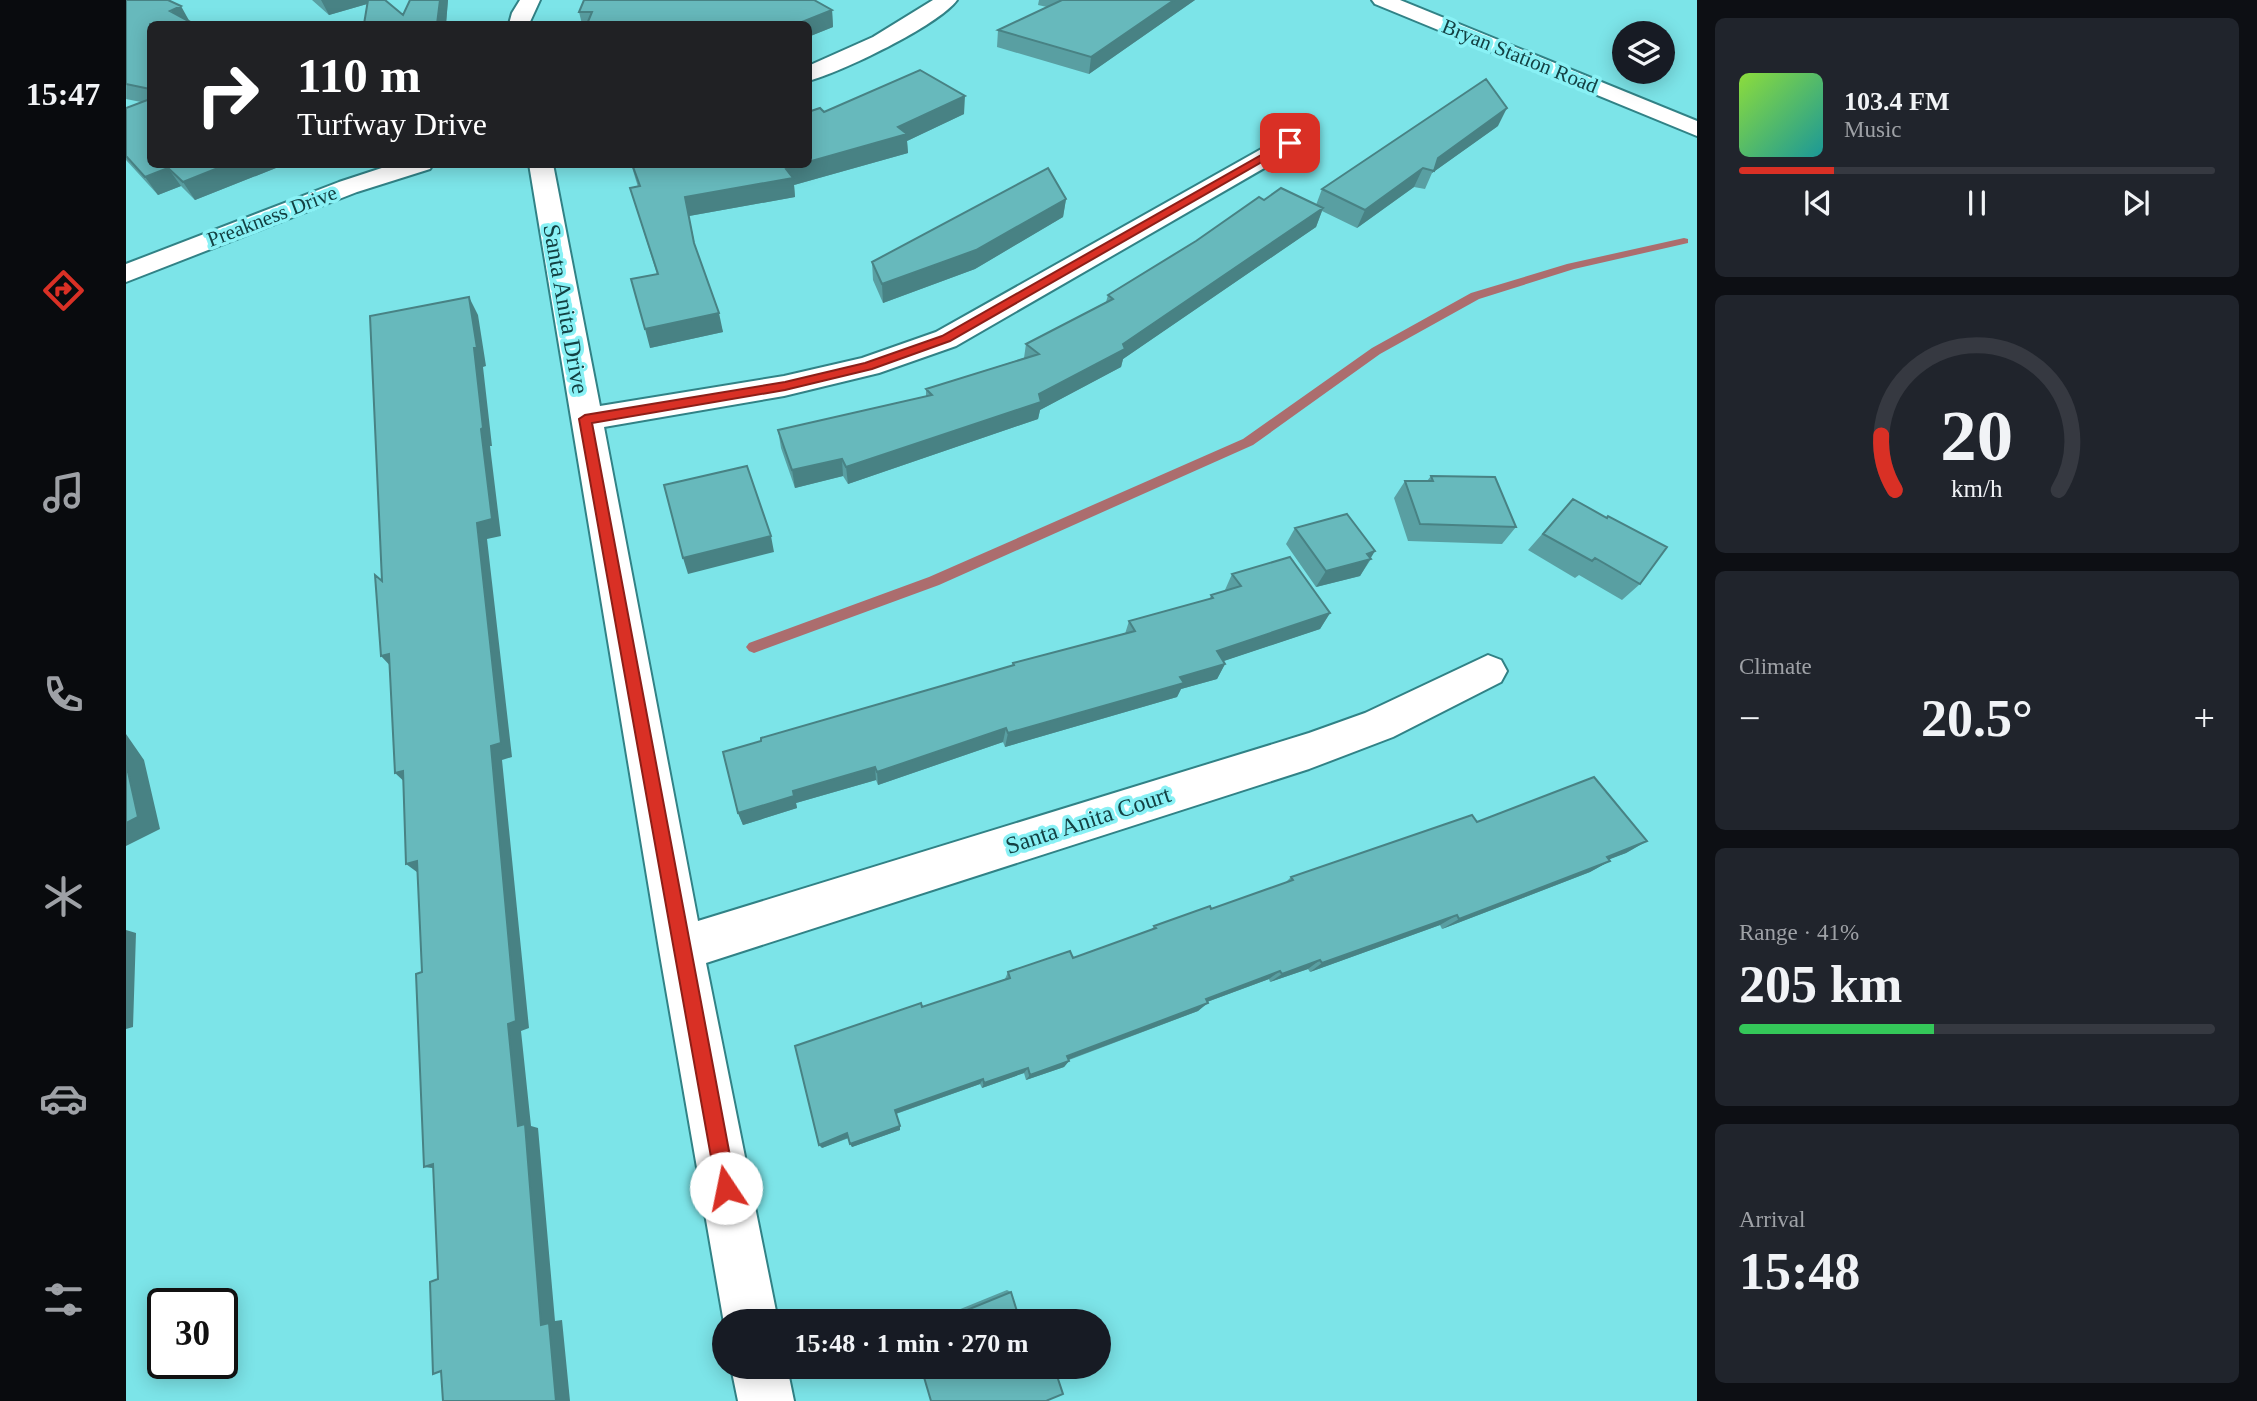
<!DOCTYPE html>
<meta charset="utf-8">
<style>
body{margin:0;font-family:Georgia,serif;background:#20242c;color:#f1f3f6;height:100vh;display:flex;flex-direction:column;font-size:26px;white-space:nowrap}
*{box-sizing:border-box;margin:0}
p{font-size:23px;color:#9ea1a6}
.icon{flex:none;width:38px;height:38px;fill:none;stroke:currentColor;stroke-width:2;stroke-linecap:round;stroke-linejoin:round}
.map{position:relative;flex:1;overflow:hidden}
.details{display:flex;flex-direction:column;gap:18px;padding:18px;background:#0d0f14;width:560px}
.details>*{flex:none}
.banner{position:absolute;left:21px;top:21px;width:665px;height:147px;border-radius:10px;box-shadow:0 4px 18px #0003;background:#202124;color:#fff;overflow:hidden}
.buttons{position:absolute;left:1486px;top:21px;display:grid;gap:14px}
.buttons a{display:grid;place-items:center;width:63px;height:63px;border-radius:50%;background:#171b24;box-shadow:0 4px 18px #0003;font-size:35px}
.speed{position:absolute;left:21px;top:1288px;display:flex;gap:14px;font-size:35px;font-weight:700;text-align:center}
.speed>*{display:grid;place-content:center;width:91px;height:91px;border-radius:50%;background:#171b24;box-shadow:0 4px 18px #0003;line-height:1}
.speed .limit{border:4px solid #111;border-radius:10px;background:#fff;color:#111}
.pin{position:absolute;display:grid;place-items:center;width:60px;height:60px;color:#fff;margin:-30px;border-radius:14px;box-shadow:0 4px 10px #0006}
.me{position:absolute;width:77px;margin:-38px;rotate:349deg;stroke-linejoin:round;filter:drop-shadow(0 0 5px #0008)}
.turn{display:flex;align-items:center;gap:24px;height:147px;padding:0 35px;font-size:32px}
.turn .icon{width:91px;height:91px;stroke-width:2.5}
.turn b{display:block;font-size:49px;line-height:60px}
.big{font-size:52px;font-weight:700;line-height:1.1}
.details .card{flex:1;display:flex;flex-direction:column;justify-content:center;gap:10px;min-width:0;padding:0 24px;border-radius:10px;background:#20242c}
.details .dial{align-items:center;gap:0}
.dial svg{height:182px;overflow:visible;fill:none;stroke:#363941;stroke-width:7;stroke-linecap:round;text-anchor:middle}
.dial text{fill:#f1f3f6;stroke:none}
.song{display:flex;align-items:center;gap:21px}
.cover{width:84px;height:84px;border-radius:10px;background:linear-gradient(135deg,hsl(90 70% 55%),hsl(180 70% 35%))}
.played{height:7px;border-radius:4px;background:linear-gradient(90deg,#d93025 20%,#363941 20%)}
.keys{display:flex;justify-content:space-around;direction:ltr}
.heat{display:flex;justify-content:space-between;align-items:center;font-size:38px;direction:ltr}
.charge{height:10px;border-radius:5px;background:linear-gradient(90deg,#34c759 41%,#363941 0)}
.trip{position:absolute;left:586px;top:1309px;width:399px;height:70px;border-radius:35px;background:#171b24;box-shadow:0 4px 18px #0003;font-weight:700;line-height:70px;text-align:center}
main{display:flex;flex:1;min-height:0}
.menu{display:flex;flex-direction:column;width:126px;justify-content:space-around;align-items:center;background:#090b0e;color:#9ea1a6}
.menu .icon{width:49px;height:49px}
.menu .active{color:#d93025}
.menu b{font-size:32px;color:#f1f3f6}
.map>svg:first-child{display:block}
.lines{fill:none;stroke-linecap:round;stroke-linejoin:round}
.stream{fill:#ac6d6e;fill-rule:evenodd}
.minor-casing{stroke:#318286;stroke-width:4}
.secondary-casing{stroke:#318286;stroke-width:4}
.minor{fill:#fff;fill-rule:evenodd}
.secondary{fill:#fff;fill-rule:evenodd}
.wall{fill:#599fa2}
.shaded-wall{fill:#488284}
.building{fill:#67b9bc;stroke:#488284;stroke-width:2}
.route{fill:#d93025;stroke:#8d1f18;stroke-width:2}
.labels{text-anchor:middle;stroke-width:7;stroke-linejoin:round;paint-order:stroke}
.far-street-label{font-size:21px;fill:#134143;stroke:#89f1f5}
.street-label{font-size:24px;fill:#134143;stroke:#89f1f5}
</style>
<main>
<nav class="menu">
<b>15:47</b>
<svg class="icon active" aria-label="directions" viewBox="0 0 24 24"><path d="M12 3l9 9-9 9-9-9zM9 14v-3h6M13 9l2 2-2 2"/></svg>
<svg class="icon" aria-label="music" viewBox="0 0 24 24"><path d="M9 18V5l10-2v13"/><circle cx="6" cy="18" r="3"/><circle cx="16" cy="16" r="3"/></svg>
<svg class="icon" aria-label="phone" viewBox="0 0 24 24"><path d="M5 4h4l2 5-3 2q2 4 5 5l2-3 5 2v4C11 20 4 13 5 4z"/></svg>
<svg class="icon" aria-label="climate" viewBox="0 0 24 24"><path d="M12 3v18M4 7l16 10M4 17L20 7"/></svg>
<svg class="icon" aria-label="car" viewBox="0 0 24 24"><path d="M5 17H2v-5l4-1 3-4h7l3 4 3 1v5h-3M9 17h6M6 11h13"/><circle cx="7" cy="17" r="2"/><circle cx="17" cy="17" r="2"/></svg>
<svg class="icon" aria-label="filters" viewBox="0 0 24 24"><path d="M4 7h16M4 17h16"/><circle cx="9" cy="7" r="2"/><circle cx="15" cy="17" r="2"/></svg>
</nav>
<div class="map">
<svg width="1571" height="1401" viewBox="0 0 1571 1401">
<rect width="100%" height="100%" fill="#7ce4e8"/>
<g class="lines">
<path class="stream" d="M 1558,238 L 1562,239 L 1562,243 L 1448,269 L 1353,299 L 1254,354 L 1127,445 L 813,585 L 628,653 L 623,651 L 620,647 L 623,643 L 803,577 L 1117,439 L 1246,348 L 1345,293 L 1441,264 Z"/>
<g class="minor-casing">
<path id="minor" d="M 394,0 L 414,0 L 403,24 L 383,24 L 386,13 Z
M 807,0 L 831,0 C 813,25 714,73 682,81 L 682,66 L 747,37 Z
M 1164,136 L 1173,138 L 1176,143 L 1173,148 L 830,346 L 753,373 L 658,396 L 478,427 L 572,921 L 1183,733 L 1239,713 L 1362,655 L 1375,660 L 1381,671 L 1375,682 L 1267,737 L 1183,769 L 580,963 L 652,1321 L 598,1323 L 533,949 L 403,164 L 427,164 L 474,406 L 658,376 L 736,358 L 810,332 L 1155,138 Z
M 268,164 L 307,164 L 304,169 L 231,192 L 0,282 L 0,264 L 213,182 Z
M 605,1367 L 661,1367 L 668,1401 L 612,1401 Z"/>
</g>
<g class="secondary-casing">
<path id="secondary" d="M 1246,0 L 1274,0 L 1571,121 L 1571,136 L 1249,4 Z"/>
</g>
<use href="#minor" class="minor"/>
<use href="#secondary" class="secondary"/>
</g>
<path class="wall" d="M 0,0 L 63,21 L 69,24 L 24,24 L 24,164 L 160,164 L 69,200 L 55,186 L 32,195 L 0,160 L 0,108 L 15,102 L 0,99 Z
M 186,0 L 259,0 L 277,15 L 284,0 L 322,0 L 320,24 L 238,24 L 241,4 L 203,15 Z
M 913,0 L 1069,0 L 963,74 L 871,47 L 872,30 L 921,7 L 912,5 Z
M 706,10 L 707,27 L 682,37 L 682,24 L 456,24 L 453,12 Z
M 698,112 L 838,114 L 781,141 L 782,153 L 668,185 L 669,197 L 563,216 L 569,245 L 597,332 L 524,348 L 531,274 L 504,188 L 512,187 L 505,164 L 682,164 Z
M 1372,126 L 1306,173 L 1299,189 L 1288,187 L 1231,228 L 1196,211 L 1190,227 L 997,359 L 995,367 L 914,410 L 912,419 L 722,484 L 717,476 L 669,488 L 655,448 L 652,430 L 800,396 L 800,389 L 898,358 L 900,344 L 980,302 L 982,295 L 1138,200 L 1190,205 L 1196,189 Z
M 940,199 L 937,217 L 849,269 L 757,303 L 747,280 L 746,262 Z
M 1305,476 L 1390,527 L 1376,544 L 1282,541 L 1268,498 L 1279,481 L 1301,481 Z
M 1447,499 L 1514,584 L 1496,600 L 1453,575 L 1449,578 L 1402,550 Z
M 1169,528 L 1245,558 L 1245,559 L 1234,576 L 1190,587 L 1160,544 Z
M 1106,574 L 1204,613 L 1194,629 L 1097,661 L 1099,664 L 1091,679 L 1055,689 L 1051,697 L 879,747 L 877,742 L 752,785 L 750,780 L 670,803 L 671,808 L 617,825 L 612,813 L 635,741 L 886,666 L 887,663 L 999,634 L 1003,621 L 1084,599 L 1085,595 L 1099,591 L 1099,590 Z
M 1351,822 L 1521,841 L 1500,853 L 1483,859 L 1484,861 L 1464,872 L 1316,929 L 1314,925 L 1184,972 L 1182,969 L 1144,982 L 1143,979 L 1081,1002 L 1072,1011 L 943,1060 L 943,1061 L 938,1067 L 900,1080 L 898,1073 L 856,1088 L 854,1084 L 770,1114 L 774,1130 L 726,1147 L 723,1138 L 696,1148 L 796,1007 L 879,979 L 882,972 L 947,958 L 1026,929 L 1028,926 L 1085,909 L 1159,883 L 1165,877 Z
M 881,1290 L 885,1292 L 894,1321 L 805,1321 Z"/>
<path class="shaded-wall" d="M 195,0 L 248,0 L 248,2 L 203,15 Z
M 314,0 L 322,0 L 320,24 L 311,24 Z
M 1048,0 L 1069,0 L 963,74 L 965,57 Z
M 55,6 L 65,24 L 44,11 Z
M 706,10 L 707,27 L 682,37 L 682,24 L 671,24 Z
M 839,96 L 838,114 L 781,141 L 782,153 L 668,185 L 669,197 L 563,216 L 559,197 L 674,164 L 682,164 L 682,162 L 772,127 Z
M 1381,108 L 1372,126 L 1306,173 L 1312,158 Z
M 102,164 L 160,164 L 69,200 L 57,182 Z
M 42,168 L 55,186 L 32,195 L 19,177 Z
M 1297,168 L 1288,187 L 1231,228 L 1239,210 Z
M 940,199 L 937,217 L 849,269 L 757,303 L 756,284 Z
M 1197,208 L 1190,227 L 997,359 L 995,367 L 914,410 L 912,419 L 722,484 L 720,467 L 913,394 L 997,344 Z
M 343,297 L 352,315 L 360,366 L 357,367 L 366,446 L 364,446 L 375,536 L 361,539 L 386,757 L 376,760 L 403,1028 L 395,1031 L 405,1126 L 412,1128 L 429,1321 L 436,1320 L 444,1401 L 430,1401 L 415,1325 L 392,1126 L 382,1024 L 351,523 L 355,429 Z
M 593,313 L 597,332 L 524,348 L 519,329 Z
M 716,459 L 717,476 L 669,488 L 666,470 Z
M 645,536 L 648,552 L 562,574 L 557,558 Z
M 1249,551 L 1234,576 L 1190,587 L 1200,571 L 1241,554 Z
M 1204,613 L 1194,629 L 1083,666 L 1091,651 Z
M 263,654 L 269,671 L 255,656 Z
M 1099,664 L 1091,679 L 1055,689 L 1051,697 L 879,747 L 882,733 L 1054,677 Z
M 880,728 L 877,742 L 752,785 L 751,772 Z
M 0,734 L 18,760 L 34,829 L 0,846 Z
M 749,767 L 750,780 L 670,803 L 671,808 L 617,825 L 612,813 L 667,791 Z
M 277,771 L 283,786 L 269,773 Z
M 1521,841 L 1500,853 L 1461,868 L 1481,857 Z
M 291,861 L 295,875 L 280,864 Z
M 1484,861 L 1464,872 L 1316,929 L 1333,919 Z
M 1331,915 L 1314,925 L 1184,972 L 1196,963 Z
M 0,930 L 10,933 L 7,1027 L 0,1029 Z
M 1194,960 L 1182,969 L 1144,982 L 1156,974 Z
M 1154,971 L 1143,979 L 1070,1006 L 1080,999 Z
M 1082,1003 L 1072,1011 L 936,1062 L 941,1056 Z
M 943,1061 L 938,1067 L 900,1080 L 904,1075 Z
M 902,1068 L 898,1073 L 856,1088 L 858,1083 Z
M 857,1079 L 854,1084 L 769,1114 L 769,1110 Z
M 774,1126 L 774,1130 L 726,1147 L 724,1144 Z
M 721,1133 L 724,1137 L 696,1148 L 693,1145 Z
M 307,1164 L 314,1169 L 298,1167 Z"/>
<path class="building" d="M 0,0 L 42,0 L 55,6 L 44,11 L 68,24 L 24,24 L 24,89 L 0,84 Z
M 242,0 L 259,0 L 277,15 L 284,0 L 314,0 L 311,24 L 238,24 Z
M 458,0 L 688,0 L 706,10 L 671,24 L 461,24 L 466,12 L 453,12 Z
M 936,0 L 1048,0 L 965,57 L 872,30 Z
M 794,70 L 839,96 L 772,127 L 781,134 L 682,162 L 682,112 L 694,108 L 698,112 Z
M 1360,79 L 1381,108 L 1312,158 L 1308,171 L 1297,168 L 1239,210 L 1196,189 Z
M 24,99 L 24,164 L 102,164 L 57,182 L 42,168 L 19,177 L 0,156 L 0,108 Z
M 506,164 L 674,164 L 660,169 L 667,178 L 559,197 L 568,243 L 593,313 L 519,329 L 505,279 L 532,274 L 504,188 L 514,186 Z
M 922,168 L 940,199 L 850,250 L 756,284 L 746,262 Z
M 1155,188 L 1197,208 L 997,344 L 999,349 L 913,394 L 915,402 L 720,467 L 716,459 L 666,470 L 652,430 L 806,395 L 800,389 L 913,354 L 900,344 L 987,299 L 982,295 L 1070,241 L 1133,197 L 1138,200 Z
M 343,297 L 351,348 L 348,348 L 357,428 L 355,429 L 366,519 L 351,523 L 375,743 L 365,746 L 390,1021 L 382,1024 L 392,1126 L 399,1124 L 415,1325 L 423,1323 L 430,1401 L 317,1401 L 315,1371 L 307,1374 L 304,1282 L 312,1279 L 307,1164 L 298,1167 L 290,974 L 296,972 L 291,861 L 280,864 L 277,771 L 269,773 L 263,654 L 255,656 L 249,575 L 256,581 L 244,316 Z
M 621,466 L 645,536 L 557,558 L 538,485 Z
M 1305,476 L 1369,477 L 1390,527 L 1294,524 L 1279,481 L 1307,481 Z
M 1447,499 L 1481,518 L 1482,516 L 1541,547 L 1514,584 L 1469,558 L 1466,561 L 1417,534 Z
M 1221,514 L 1249,551 L 1241,554 L 1245,559 L 1200,571 L 1169,528 Z
M 1164,557 L 1204,613 L 1091,651 L 1099,664 L 1054,677 L 1058,683 L 882,733 L 880,728 L 751,772 L 749,767 L 667,791 L 668,796 L 612,813 L 597,752 L 635,741 L 635,738 L 888,665 L 887,663 L 1009,631 L 1003,621 L 1087,598 L 1085,595 L 1115,586 L 1106,574 Z
M 0,763 L 12,817 L 0,823 Z
M 1468,777 L 1521,841 L 1481,857 L 1484,861 L 1333,919 L 1331,915 L 1196,963 L 1194,960 L 1156,974 L 1154,971 L 1080,999 L 1082,1003 L 941,1056 L 943,1061 L 904,1075 L 902,1068 L 858,1083 L 857,1079 L 769,1110 L 774,1126 L 724,1144 L 721,1133 L 693,1145 L 669,1046 L 795,1003 L 796,1007 L 884,978 L 882,972 L 944,951 L 947,958 L 1030,928 L 1028,926 L 1084,906 L 1085,909 L 1167,880 L 1165,877 L 1346,815 L 1351,822 Z
M 885,1292 L 894,1321 L 814,1321 Z
M 795,1367 L 928,1367 L 937,1394 L 922,1400 L 923,1401 L 805,1401 Z"/>
<path class="route" d="M 1160,141 L 1169,143 L 824,341 L 746,369 L 659,390 L 466,423 L 610,1188 L 607,1196 L 600,1199 L 592,1196 L 453,419 L 459,415 L 659,382 L 739,363 L 816,336 Z"/>
<g class="labels">
<g class="far-street-label">
<text transform="translate(1394 56) rotate(22)" y="7">Bryan Station Road</text>
<text transform="translate(146 216) rotate(-21)" y="7">Preakness Drive</text>
</g>
<g class="street-label">
<text transform="translate(440 309) rotate(80)" y="8">Santa Anita Drive</text>
<text transform="translate(962 820) rotate(-18)" y="8">Santa Anita Court</text>
</g>
</g>
</svg>
<div class="buttons">
<a><svg class="icon" aria-label="layers" viewBox="0 0 24 24"><path d="M12 4l9 5-9 5-9-5zM3 14l9 5 9-5"/></svg></a>
</div>
<div class="speed"><div class="limit">30</div></div>
<div class="pin" style="left:1164px;top:143px;background:#d93025"><svg class="icon" aria-label="arrive" viewBox="0 0 24 24"><path d="M6 21V4h12l-3 4 3 4H6"/></svg></div>
<svg class="me" style="left:600px;top:1188px" viewBox="-20 -20 40 40"><circle r="19" fill="#fff"/><path d="M0-13L10 11 0 6-10 11z" fill="#d93025"/></svg>
<div class="trip">15:48 · 1 min · 270 m</div>
<div class="banner">
<div class="turn"><svg class="icon" aria-label="right" viewBox="0 0 24 24"><path d="M7 20v-9h11M14 6l5 5-5 5"/></svg><div><b>110 m</b>Turfway Drive</div></div>
</div>
</div>
<section class="details">
<div class="card">
<div class="song"><i class="cover"></i><div><b>103.4 FM</b><p>Music</p></div></div>
<div class="played"></div>
<div class="keys"><svg class="icon" aria-label="previous" viewBox="0 0 24 24"><path d="M18 5L8 12l10 7zM5 5v14"/></svg><svg class="icon" aria-label="pause" viewBox="0 0 24 24"><path d="M8 5v14M16 5v14"/></svg><svg class="icon" aria-label="next" viewBox="0 0 24 24"><path d="M6 5l10 7-10 7zM19 5v14"/></svg></div>
</div>
<div class="card dial"><svg viewBox="0 0 100 80">
<path d="M14 69A42 42 0 1 1 86 69"/>
<path d="M14 69A42 42 0 0 1 8 45" stroke="#d93025"/>
<text x="50" y="56" font-size="32" font-weight="700">20</text>
<text x="50" y="72" font-size="11">km/h</text>
</svg></div>
<div class="card"><p>Climate</p>
<div class="heat"><a>−</a><b class="big">20.5°</b><a>+</a></div>
</div>
<div class="card"><p>Range · 41%</p><b class="big">205 km</b><div class="charge"></div></div>
<div class="card"><p>Arrival</p><b class="big">15:48</b></div>
</section>
</main>
